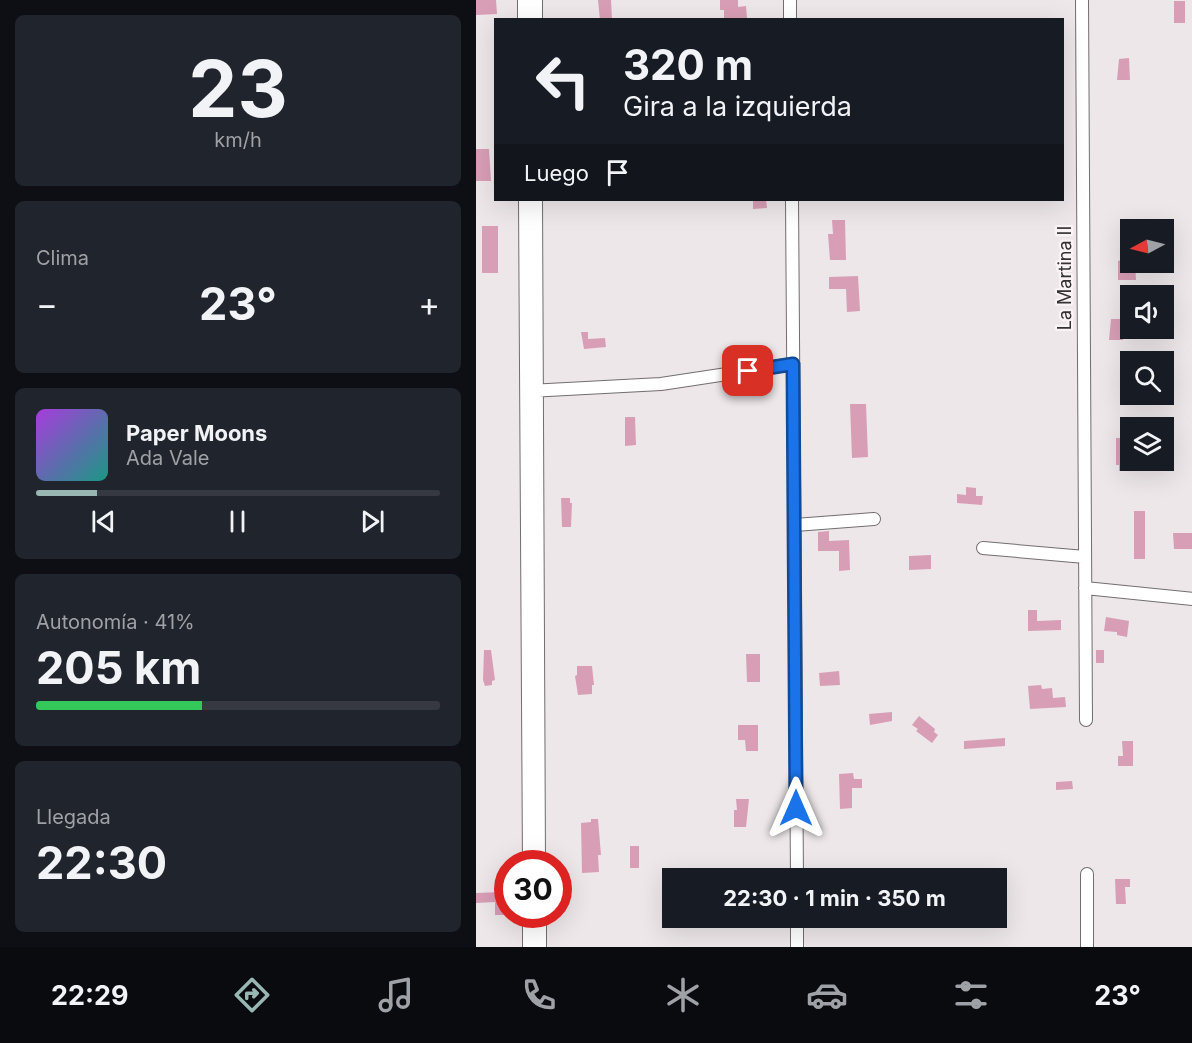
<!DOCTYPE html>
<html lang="es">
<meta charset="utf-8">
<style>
body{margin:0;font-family:Inter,sans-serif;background:#20242c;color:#f1f3f6;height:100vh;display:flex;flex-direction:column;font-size:22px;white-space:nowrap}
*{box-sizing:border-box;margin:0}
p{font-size:20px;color:#9ea1a6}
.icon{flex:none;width:33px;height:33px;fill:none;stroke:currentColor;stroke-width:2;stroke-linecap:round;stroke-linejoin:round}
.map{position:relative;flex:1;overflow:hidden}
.sheet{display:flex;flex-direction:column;gap:15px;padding:15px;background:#0d0f14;width:476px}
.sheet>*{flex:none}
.banner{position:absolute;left:18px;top:18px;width:570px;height:183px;border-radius:0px;box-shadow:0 6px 24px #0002;background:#171b24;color:#f1f3f6;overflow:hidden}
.needle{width:39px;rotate:263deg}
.fabs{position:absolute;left:644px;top:219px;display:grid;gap:12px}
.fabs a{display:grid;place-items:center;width:54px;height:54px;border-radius:0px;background:#171b24;box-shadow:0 6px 24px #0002;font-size:30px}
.speed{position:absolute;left:18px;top:850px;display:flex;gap:12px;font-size:30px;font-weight:700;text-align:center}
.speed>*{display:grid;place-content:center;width:78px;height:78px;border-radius:50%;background:#171b24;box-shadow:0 6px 24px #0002;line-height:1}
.speed .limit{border:9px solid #d22;background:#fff;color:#111}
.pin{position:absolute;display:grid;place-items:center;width:51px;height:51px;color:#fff;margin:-26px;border-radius:12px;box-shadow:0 3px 9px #0006}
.me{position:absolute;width:66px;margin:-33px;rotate:0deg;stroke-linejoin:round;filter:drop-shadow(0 0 4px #0008)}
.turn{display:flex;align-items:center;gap:21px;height:126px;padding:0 30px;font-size:27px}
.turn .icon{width:78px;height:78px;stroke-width:2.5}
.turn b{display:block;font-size:42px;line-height:51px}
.then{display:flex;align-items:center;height:57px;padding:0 30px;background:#0003;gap:12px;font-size:22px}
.big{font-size:45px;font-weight:700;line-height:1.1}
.sheet .card{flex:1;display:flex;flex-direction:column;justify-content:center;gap:9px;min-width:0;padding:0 21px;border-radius:9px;background:#20242c}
.sheet .dial{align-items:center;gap:0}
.dial b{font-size:78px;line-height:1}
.song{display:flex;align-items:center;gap:18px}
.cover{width:72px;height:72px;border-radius:9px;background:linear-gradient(135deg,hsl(280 70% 55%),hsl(170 70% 35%))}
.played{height:6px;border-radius:3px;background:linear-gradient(90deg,#98b7b2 15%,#363941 15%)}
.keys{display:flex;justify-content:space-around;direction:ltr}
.heat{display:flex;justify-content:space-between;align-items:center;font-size:33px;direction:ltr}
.charge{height:9px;border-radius:4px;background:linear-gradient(90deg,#34c759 41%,#363941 0)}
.trip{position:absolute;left:186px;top:868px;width:345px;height:60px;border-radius:0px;background:#171b24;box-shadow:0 6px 24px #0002;font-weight:700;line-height:60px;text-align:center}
.menu{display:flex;height:96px;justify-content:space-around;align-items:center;background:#090b0e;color:#9ea1a6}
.menu .icon{width:42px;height:42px}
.menu .selected{color:#98b7b2}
.menu b{font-size:27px;color:#f1f3f6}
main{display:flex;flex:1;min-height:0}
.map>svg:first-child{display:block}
.building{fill:#d89eb6}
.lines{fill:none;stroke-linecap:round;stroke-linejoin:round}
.minor-casing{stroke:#726d6f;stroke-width:14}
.minor{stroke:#fff;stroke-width:12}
.route-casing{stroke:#114b97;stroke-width:15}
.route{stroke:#1a73e8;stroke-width:10}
.labels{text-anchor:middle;stroke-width:4.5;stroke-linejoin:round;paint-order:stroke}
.street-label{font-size:18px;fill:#353233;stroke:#fbf4f6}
</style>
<main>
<section class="sheet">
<div class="card dial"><b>23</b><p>km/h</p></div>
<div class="card"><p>Clima</p>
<div class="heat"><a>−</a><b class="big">23°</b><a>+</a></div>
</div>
<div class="card">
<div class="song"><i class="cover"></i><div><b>Paper Moons</b><p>Ada Vale</p></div></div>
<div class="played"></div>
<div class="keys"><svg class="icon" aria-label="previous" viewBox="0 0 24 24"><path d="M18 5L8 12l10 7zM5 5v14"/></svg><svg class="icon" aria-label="pause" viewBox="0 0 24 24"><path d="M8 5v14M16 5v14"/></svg><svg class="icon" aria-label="next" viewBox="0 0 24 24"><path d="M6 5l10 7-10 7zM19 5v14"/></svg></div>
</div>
<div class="card"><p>Autonomía · 41%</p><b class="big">205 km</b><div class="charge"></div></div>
<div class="card"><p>Llegada</p><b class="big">22:30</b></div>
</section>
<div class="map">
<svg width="717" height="947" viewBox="0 0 717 947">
<rect width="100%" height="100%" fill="#ede7e9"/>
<path class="building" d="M 0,0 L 20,0 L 21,14 L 0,15 Z
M 122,0 L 135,0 L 136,20 L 124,20 Z
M 244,0 L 262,0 L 262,7 L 270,6 L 271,18 L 248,20 L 248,10 L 244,10 Z
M 698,1 L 709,1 L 709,23 L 698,23 Z
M 653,58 L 654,80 L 641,80 L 643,59 Z
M 0,149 L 13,149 L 15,181 L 0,181 Z
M 277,200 L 290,200 L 291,208 L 277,209 Z
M 356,220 L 369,220 L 370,260 L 354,260 L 352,234 L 357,234 Z
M 6,226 L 22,226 L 22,273 L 6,273 Z
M 645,249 L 654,249 L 654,262 L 659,262 L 660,280 L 642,280 L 642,261 L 645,260 Z
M 382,276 L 384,311 L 371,312 L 370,289 L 353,289 L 353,277 Z
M 635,319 L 647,319 L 647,340 L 633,340 Z
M 105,332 L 112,332 L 112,339 L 129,338 L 130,347 L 108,349 Z
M 374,404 L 390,404 L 392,457 L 376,458 Z
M 149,417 L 159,417 L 160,445 L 149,446 Z
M 640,438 L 650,438 L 650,446 L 652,446 L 650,471 L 643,471 L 643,465 L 640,465 Z
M 490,487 L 500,488 L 500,496 L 507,496 L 506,505 L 481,503 L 481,494 L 490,495 Z
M 85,498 L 94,498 L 94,503 L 96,503 L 95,527 L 86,527 Z
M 658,511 L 669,511 L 669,559 L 658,559 Z
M 353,531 L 353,541 L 373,540 L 374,570 L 363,571 L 363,551 L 342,551 L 342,532 Z
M 697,533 L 717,533 L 717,549 L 698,549 Z
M 455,555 L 455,569 L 433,570 L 433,556 Z
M 552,610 L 561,610 L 561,621 L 585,620 L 585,630 L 552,631 Z
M 630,617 L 653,621 L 651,637 L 641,635 L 641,632 L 628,631 Z
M 8,650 L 15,650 L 19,680 L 16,681 L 16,685 L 9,686 L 7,680 Z
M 620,650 L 628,650 L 628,663 L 620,663 Z
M 270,654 L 284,654 L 284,682 L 271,682 Z
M 101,666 L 116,666 L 118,685 L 116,685 L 116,694 L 102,695 L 99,676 L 101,675 Z
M 363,671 L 364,685 L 344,686 L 343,673 Z
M 565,685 L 566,689 L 576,688 L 577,698 L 589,697 L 590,707 L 554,709 L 552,686 Z
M 416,712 L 416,721 L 394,725 L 393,714 Z
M 443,716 L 459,729 L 458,732 L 462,735 L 456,743 L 440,731 L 442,729 L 436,725 Z
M 262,725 L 282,725 L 282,751 L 270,751 L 269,740 L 262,740 Z
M 529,738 L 529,746 L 488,749 L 488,741 Z
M 646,741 L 657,741 L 657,766 L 642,766 L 642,756 L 647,756 Z
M 377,773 L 378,779 L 386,779 L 386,788 L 376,788 L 376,808 L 364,809 L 363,774 Z
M 596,781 L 597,789 L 580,790 L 580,782 Z
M 260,799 L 273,799 L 270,827 L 258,827 L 258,810 L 261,810 Z
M 115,819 L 122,819 L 125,855 L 122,855 L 123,872 L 106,873 L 105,823 L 115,822 Z
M 154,846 L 163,846 L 163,868 L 154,868 Z
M 268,869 L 269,879 L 255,879 L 255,870 Z
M 225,870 L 226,879 L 208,879 L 207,872 Z
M 639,879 L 654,879 L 654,887 L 649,887 L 650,904 L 640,904 Z
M 27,892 L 28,915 L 19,915 L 19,902 L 0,903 L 0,893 Z"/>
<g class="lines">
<g class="minor-casing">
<path id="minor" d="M 48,0 L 48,20
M 60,0 L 60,20
M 314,0 L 314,20
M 606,0 L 610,720
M 49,200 L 53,864
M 60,200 L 63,864
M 316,200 L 321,879
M 53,391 L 185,384 L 317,364
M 319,525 L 398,519
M 507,548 L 609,557
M 609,588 L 717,599
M 611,874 L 611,947
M 53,915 L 53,947
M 64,915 L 64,947
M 321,918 L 321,947"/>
</g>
<use href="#minor" class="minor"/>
</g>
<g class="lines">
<g class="route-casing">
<path id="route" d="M 272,371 L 317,364 L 320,808"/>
</g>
<use href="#route" class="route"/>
</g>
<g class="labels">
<g class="street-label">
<text transform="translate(589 278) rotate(-90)" y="6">La Martina II</text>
</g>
</g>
</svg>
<div class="fabs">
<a><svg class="needle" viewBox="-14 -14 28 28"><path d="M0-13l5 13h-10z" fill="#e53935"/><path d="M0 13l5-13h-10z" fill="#9ea1a6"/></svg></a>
<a><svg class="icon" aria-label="sound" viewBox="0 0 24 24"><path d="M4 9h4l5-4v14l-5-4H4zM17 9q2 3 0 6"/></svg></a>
<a><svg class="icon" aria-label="search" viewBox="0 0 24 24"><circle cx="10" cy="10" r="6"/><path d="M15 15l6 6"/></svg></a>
<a><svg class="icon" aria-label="layers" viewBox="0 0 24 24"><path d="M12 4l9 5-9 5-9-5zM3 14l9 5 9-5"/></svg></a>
</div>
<div class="speed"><div class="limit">30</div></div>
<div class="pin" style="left:272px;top:371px;background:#d93025"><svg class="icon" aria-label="arrive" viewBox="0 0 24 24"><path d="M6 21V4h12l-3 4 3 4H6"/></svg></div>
<svg class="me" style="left:320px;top:808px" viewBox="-20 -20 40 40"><path d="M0-17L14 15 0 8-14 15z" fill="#1a73e8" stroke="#fff" stroke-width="4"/></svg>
<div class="trip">22:30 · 1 min · 350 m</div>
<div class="banner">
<div class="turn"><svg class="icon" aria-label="left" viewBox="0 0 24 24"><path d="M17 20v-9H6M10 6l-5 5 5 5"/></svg><div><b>320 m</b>Gira a la izquierda</div></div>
<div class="then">Luego<svg class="icon" aria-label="arrive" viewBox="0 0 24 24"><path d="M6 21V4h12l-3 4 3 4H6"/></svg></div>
</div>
</div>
</main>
<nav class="menu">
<b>22:29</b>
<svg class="icon selected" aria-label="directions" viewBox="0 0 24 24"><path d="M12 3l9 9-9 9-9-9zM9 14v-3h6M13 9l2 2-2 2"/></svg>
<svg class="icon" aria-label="music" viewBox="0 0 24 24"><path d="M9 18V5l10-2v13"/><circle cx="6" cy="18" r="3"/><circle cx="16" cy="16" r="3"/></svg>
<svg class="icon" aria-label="phone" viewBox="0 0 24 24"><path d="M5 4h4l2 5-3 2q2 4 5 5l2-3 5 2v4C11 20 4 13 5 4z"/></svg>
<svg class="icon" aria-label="climate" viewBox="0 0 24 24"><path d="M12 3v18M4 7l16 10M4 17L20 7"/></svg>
<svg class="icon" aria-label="car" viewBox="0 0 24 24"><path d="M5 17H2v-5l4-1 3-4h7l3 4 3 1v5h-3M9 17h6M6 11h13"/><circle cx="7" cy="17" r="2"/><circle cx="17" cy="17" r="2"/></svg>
<svg class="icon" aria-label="filters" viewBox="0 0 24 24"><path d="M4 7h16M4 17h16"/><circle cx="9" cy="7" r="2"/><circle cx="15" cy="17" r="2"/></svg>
<b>23°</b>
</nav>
